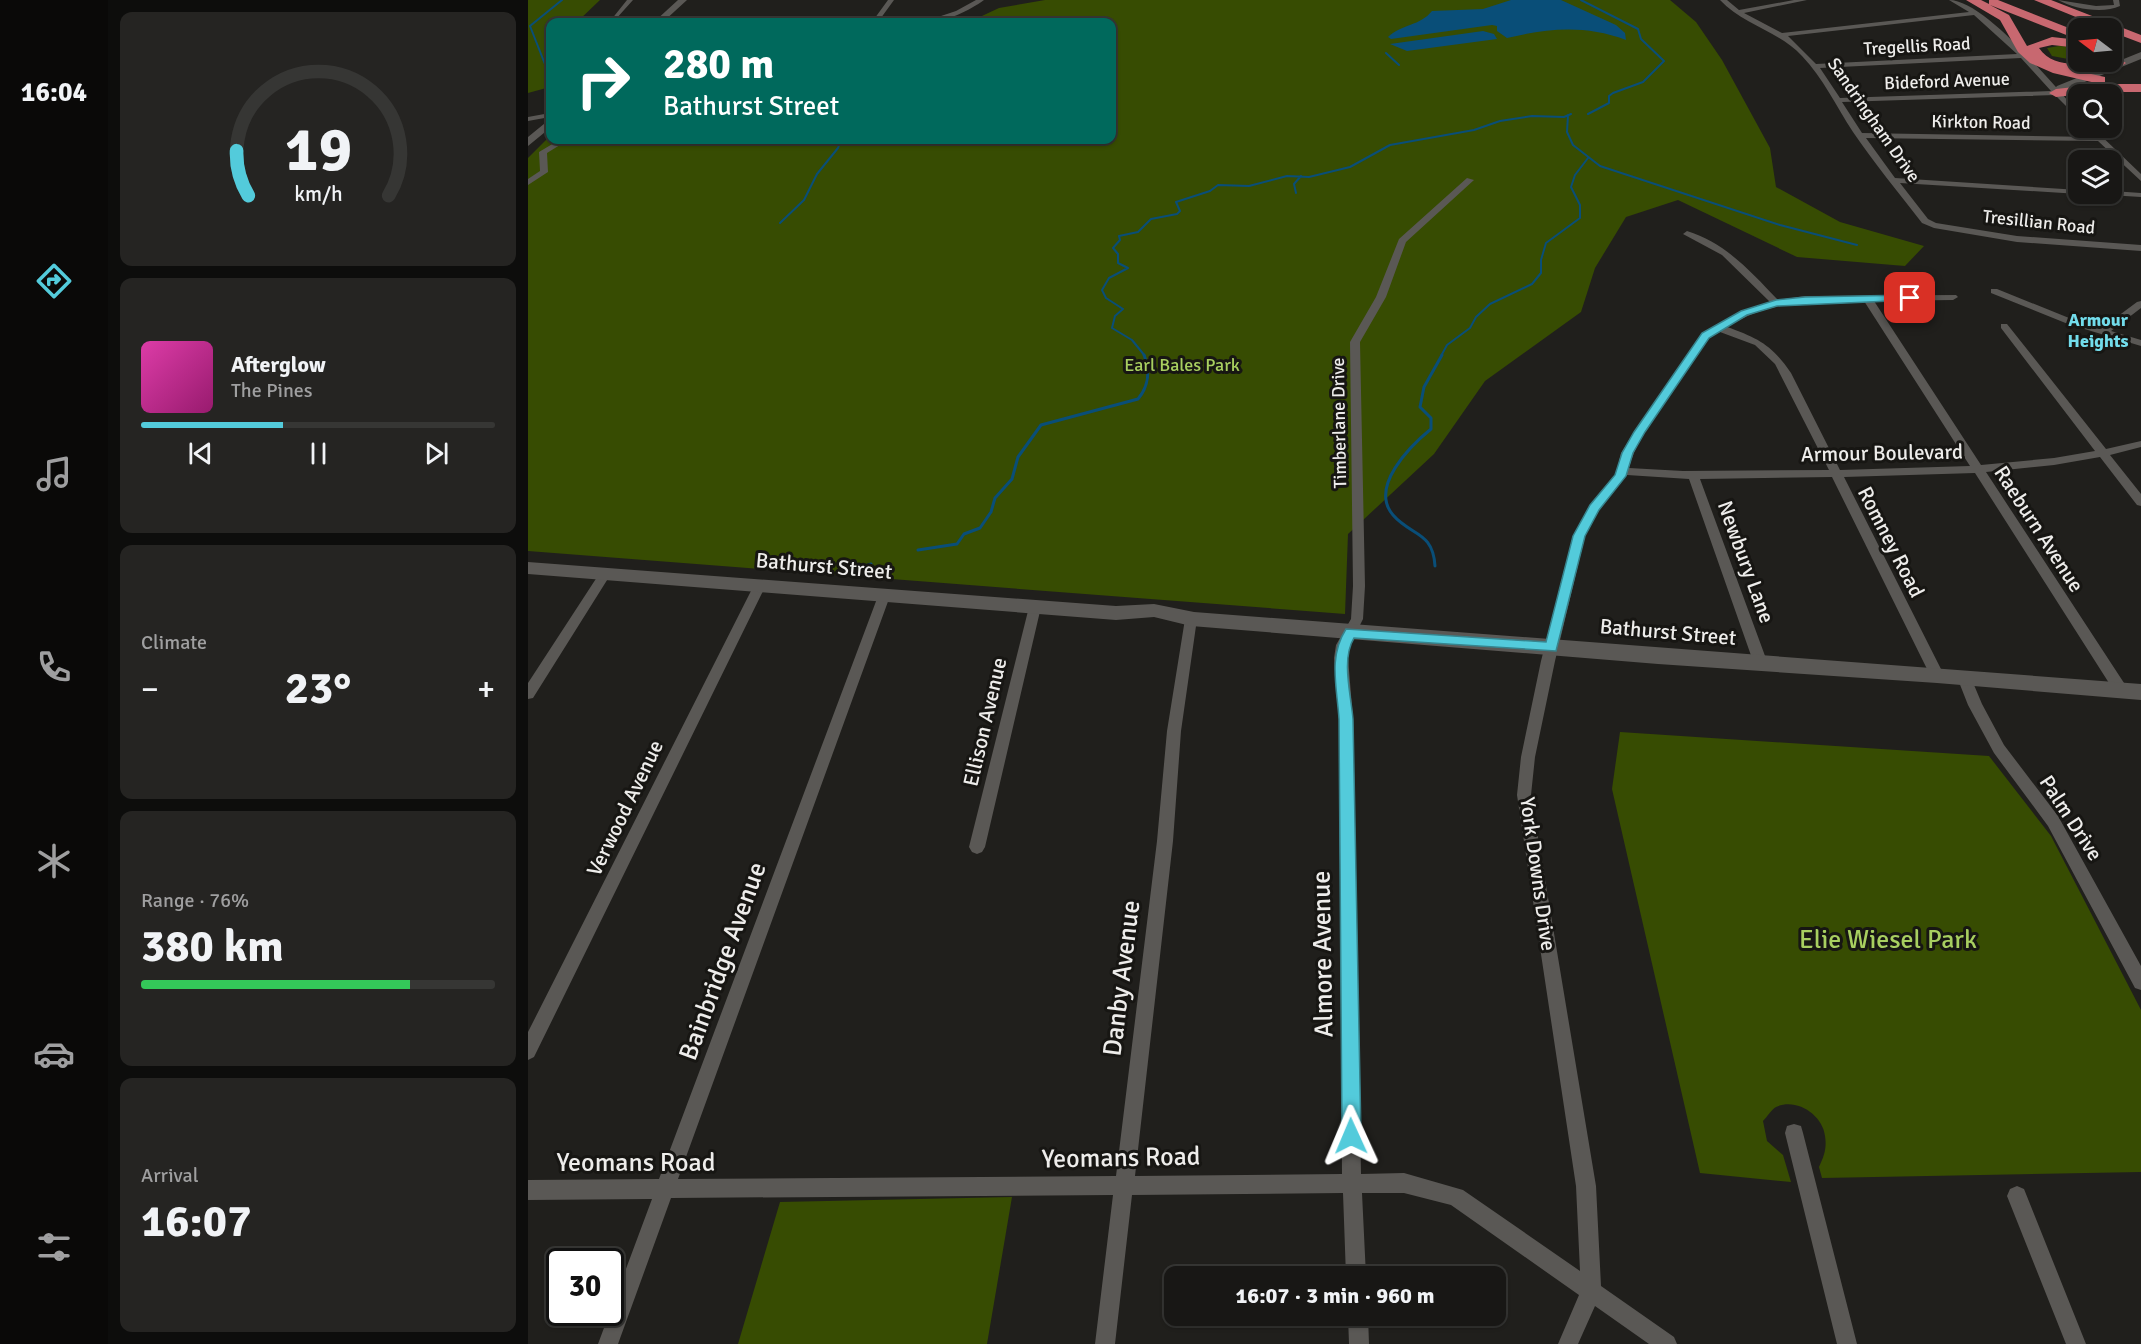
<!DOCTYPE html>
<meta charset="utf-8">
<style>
body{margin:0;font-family:Signika,sans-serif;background:#252422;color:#f1f3f6;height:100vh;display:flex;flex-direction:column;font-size:22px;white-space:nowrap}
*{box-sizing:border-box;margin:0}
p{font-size:20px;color:#9f9fa0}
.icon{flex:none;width:33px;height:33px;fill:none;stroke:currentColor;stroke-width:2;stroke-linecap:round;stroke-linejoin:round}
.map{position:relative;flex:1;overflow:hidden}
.side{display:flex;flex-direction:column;gap:12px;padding:12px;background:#0d0d0c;width:420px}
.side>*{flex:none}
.top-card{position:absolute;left:18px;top:18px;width:570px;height:126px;border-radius:12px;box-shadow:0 2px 4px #0004,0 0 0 2px #363634;background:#00695c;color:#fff;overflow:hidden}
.needle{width:39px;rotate:286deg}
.tools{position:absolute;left:1540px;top:18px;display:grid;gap:12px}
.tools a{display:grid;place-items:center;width:54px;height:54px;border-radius:12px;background:#181715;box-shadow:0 2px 4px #0004,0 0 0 2px #363634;font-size:30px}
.speed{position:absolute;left:18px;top:1248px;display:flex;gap:12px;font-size:30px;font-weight:700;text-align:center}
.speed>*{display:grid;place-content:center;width:78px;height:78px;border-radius:50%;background:#181715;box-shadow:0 2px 4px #0004,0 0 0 2px #363634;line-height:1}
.speed .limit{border:3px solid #111;border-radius:9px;background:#fff;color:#111}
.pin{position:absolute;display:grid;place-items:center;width:51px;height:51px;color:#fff;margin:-26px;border-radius:12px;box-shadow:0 3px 9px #0006}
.me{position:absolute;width:66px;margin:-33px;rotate:359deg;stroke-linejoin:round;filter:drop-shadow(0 0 4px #0008)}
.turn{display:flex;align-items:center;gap:21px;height:126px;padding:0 18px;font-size:27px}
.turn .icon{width:78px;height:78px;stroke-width:2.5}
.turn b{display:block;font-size:42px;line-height:51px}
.big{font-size:45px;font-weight:700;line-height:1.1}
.side .widget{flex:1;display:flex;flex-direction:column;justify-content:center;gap:9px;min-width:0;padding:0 21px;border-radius:12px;background:#252422}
.side .dial{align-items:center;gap:0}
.dial svg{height:156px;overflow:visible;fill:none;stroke:#363634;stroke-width:7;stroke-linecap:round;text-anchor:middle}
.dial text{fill:#f1f3f6;stroke:none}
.song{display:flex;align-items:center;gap:18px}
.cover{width:72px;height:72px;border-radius:9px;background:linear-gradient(135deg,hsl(320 70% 55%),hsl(320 70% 35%))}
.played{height:6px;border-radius:3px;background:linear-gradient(90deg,#53cbdb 40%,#363634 40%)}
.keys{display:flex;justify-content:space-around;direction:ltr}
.heat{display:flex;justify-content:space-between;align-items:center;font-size:33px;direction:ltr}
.charge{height:9px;border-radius:4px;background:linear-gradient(90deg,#34c759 76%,#363634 0)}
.trip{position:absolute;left:636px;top:1266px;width:342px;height:60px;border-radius:12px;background:#181715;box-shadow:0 2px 4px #0004,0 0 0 2px #363634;font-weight:700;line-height:60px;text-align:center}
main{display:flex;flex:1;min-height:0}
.dock{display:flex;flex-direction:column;width:108px;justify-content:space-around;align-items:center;background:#0a0908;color:#9f9fa0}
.dock .icon{width:42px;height:42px}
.dock .on{color:#53cbdb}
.dock b{font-size:27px;color:#f1f3f6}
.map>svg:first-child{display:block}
.green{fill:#374c02}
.water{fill:#094e78}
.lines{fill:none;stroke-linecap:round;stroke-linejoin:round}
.stream-far1{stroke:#094e78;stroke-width:2}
.stream{stroke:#094e78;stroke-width:3}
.street{fill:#5a5855;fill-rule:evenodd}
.secondary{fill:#5a5855;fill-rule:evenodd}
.highway{fill:#c86870;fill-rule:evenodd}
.route{fill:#53cbdb;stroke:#36848e;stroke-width:1.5}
.labels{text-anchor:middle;stroke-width:6;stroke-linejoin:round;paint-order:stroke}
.far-street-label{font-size:18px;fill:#eeedeb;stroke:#171613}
.far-neighbourhood-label{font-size:18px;font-weight:bold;fill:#72dceb;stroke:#171613}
.far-park-label{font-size:18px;fill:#a8cf60;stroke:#171613}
.street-label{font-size:21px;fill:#eeedeb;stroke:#171613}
.near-park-label{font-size:26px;fill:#a8cf60;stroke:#171613}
.near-street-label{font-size:26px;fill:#eeedeb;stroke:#171613}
</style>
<main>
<nav class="dock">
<b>16:04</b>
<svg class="icon on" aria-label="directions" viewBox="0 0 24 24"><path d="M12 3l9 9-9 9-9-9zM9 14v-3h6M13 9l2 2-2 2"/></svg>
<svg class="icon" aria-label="music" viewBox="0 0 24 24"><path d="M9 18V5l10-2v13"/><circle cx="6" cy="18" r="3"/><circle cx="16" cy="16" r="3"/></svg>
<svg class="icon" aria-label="phone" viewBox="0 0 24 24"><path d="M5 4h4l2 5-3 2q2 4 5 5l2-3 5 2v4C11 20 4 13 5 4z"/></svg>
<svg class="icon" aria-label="climate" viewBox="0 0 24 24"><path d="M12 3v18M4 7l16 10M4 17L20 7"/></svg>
<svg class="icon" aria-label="car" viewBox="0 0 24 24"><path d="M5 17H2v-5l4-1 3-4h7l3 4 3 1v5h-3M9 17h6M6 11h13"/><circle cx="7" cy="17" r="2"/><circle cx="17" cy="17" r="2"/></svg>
<svg class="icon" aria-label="filters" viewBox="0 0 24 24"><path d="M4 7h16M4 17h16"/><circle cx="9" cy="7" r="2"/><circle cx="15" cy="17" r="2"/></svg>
</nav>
<section class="side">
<div class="widget dial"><svg viewBox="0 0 100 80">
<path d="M14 69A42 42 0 1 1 86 69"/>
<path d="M14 69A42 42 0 0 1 8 46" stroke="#53cbdb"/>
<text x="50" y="56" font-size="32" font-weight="700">19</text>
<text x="50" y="72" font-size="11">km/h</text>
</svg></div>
<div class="widget">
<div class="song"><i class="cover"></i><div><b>Afterglow</b><p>The Pines</p></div></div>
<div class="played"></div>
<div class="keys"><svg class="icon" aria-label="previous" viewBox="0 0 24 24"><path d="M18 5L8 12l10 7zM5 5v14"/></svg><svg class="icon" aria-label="pause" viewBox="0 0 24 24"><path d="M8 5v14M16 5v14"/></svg><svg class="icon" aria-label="next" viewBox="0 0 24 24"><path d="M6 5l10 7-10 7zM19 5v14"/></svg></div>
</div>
<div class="widget"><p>Climate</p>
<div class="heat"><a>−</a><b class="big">23°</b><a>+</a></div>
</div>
<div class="widget"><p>Range · 76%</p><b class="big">380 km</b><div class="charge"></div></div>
<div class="widget"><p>Arrival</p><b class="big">16:07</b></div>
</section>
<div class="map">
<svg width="1613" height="1344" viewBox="0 0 1613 1344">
<rect width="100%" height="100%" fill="#201f1c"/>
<path class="green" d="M 0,0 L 72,0 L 49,22 L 22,22 L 22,87 L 0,93 Z
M 517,0 L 1142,0 L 1168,22 L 1194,60 L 1242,148 L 1248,187 L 1312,222 L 1396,246 L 1377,266 L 1269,257 L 1150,200 L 1098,217 L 1067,268 L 1053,312 L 957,381 L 906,454 L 820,534 L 817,614 L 0,551 L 0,158 L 22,136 L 22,140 L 584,140 L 584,22 L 441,22 L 471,8 Z
M 1531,46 L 1551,47 L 1551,61 L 1524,56 L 1519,48 Z
M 1092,732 L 1461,756 L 1523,836 L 1613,1010 L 1613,1172 L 1294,1178 L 1291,1167 C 1296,1156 1299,1148 1297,1136 C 1295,1115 1268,1097 1248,1107 C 1244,1109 1239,1117 1235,1121 L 1239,1141 L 1255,1155 L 1263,1182 L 1172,1173 L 1084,789 Z
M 484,1197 L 459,1344 L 210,1344 L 252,1202 Z"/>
<path class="water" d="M 983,0 L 1033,0 L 1088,25 L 1097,33 L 1098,40 C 1057,25 1022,28 979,38 L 969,31 L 969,26 L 964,25 L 863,39 L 860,37 C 874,24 892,26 904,11 L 955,9 Z
M 955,31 L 966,34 L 969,39 L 879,51 L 862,44 Z"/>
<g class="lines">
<path class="stream-far1" d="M 1053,0 L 1110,29 L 1113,39 L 1136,61 L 1115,82 L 1085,93 L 1081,96 L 1081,103 L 1060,114
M 858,53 L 871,65
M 22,77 L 2,26 L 34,0
M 1040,115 L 1039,132 L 1045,145 L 1072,166 L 1252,225 L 1329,245
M 768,193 L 766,184 L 773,176
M 252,223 L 276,200 L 289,174 L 310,148 L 313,140
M 617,356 L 604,340 L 584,328 L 587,316 L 595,309 L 578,298 L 574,290 L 581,278 L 600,268 L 590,263 L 590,254 L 585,248 L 592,240 L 591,236 L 610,232 L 623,219 L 649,214 L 652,211 L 648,202 L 682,191 L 690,185 L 721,186 L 759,176 L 781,177 L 822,167 L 862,145 L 946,130 L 972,121 L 1004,116 L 1036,117 L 1043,114
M 913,356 L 919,345 L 942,328 L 948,317 L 962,304 L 1004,284 L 1013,273 L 1013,260 L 1018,243 L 1052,218 L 1052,205 L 1043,187 L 1047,175 L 1060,158"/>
<path class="stream" d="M 390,550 L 429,544 L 436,534 L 452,528 L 463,512 L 467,498 L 484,479 L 490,457 L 513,425 L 610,399 C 621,386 622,370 616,355
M 907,566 C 905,531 883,536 865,515 C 841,487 882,446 903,429 L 903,418 L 892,407 L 896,387 L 914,355
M 313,575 L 343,564"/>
<path class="street" d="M 99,0 L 105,0 L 87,20 L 83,20 Z
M 360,0 L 366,0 L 350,22 L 344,22 Z
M 448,0 L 456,0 C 441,11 414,24 395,22 L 428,11 Z
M 1192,0 L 1199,0 L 1211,10 L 1266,0 L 1279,0 L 1216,13 L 1254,33 L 1441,12 L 1421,0 C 1457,0 1525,85 1551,113 L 1551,119 L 1527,95 L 1314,102 L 1334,133 L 1565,137 L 1557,128 L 1565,128 L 1613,174 L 1613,181 L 1570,141 L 1338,138 L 1367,178 L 1551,190 L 1551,194 L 1554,194 L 1551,194 L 1372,183 L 1400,219 L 1408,223 L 1489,236 L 1613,245 L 1613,251 L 1489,242 L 1406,228 L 1394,223 C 1371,193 1346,163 1325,132 C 1308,106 1295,78 1274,56 C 1251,31 1215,25 1192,0 ZM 1446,15 L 1489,54 L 1288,64 L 1260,36 ZM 1493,58 L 1523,91 L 1312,98 L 1292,68 Z
M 1530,0 L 1568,6 L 1586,5 L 1585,0 L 1591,0 L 1592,6 C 1575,14 1546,9 1530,0 Z
M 22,113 L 22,117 L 0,121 L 0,117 Z
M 31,140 L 40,140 L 19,153 L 20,172 L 0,185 L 0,179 L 12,171 L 11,152 Z
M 939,178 L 946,180 L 878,242 L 858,297 L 832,342 L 837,586 L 835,619 L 822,645 L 820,658 L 825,719 L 833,1174 L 876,1173 L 935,1190 L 1052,1271 L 1048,1186 L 989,795 L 993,757 L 1013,661 L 1045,536 L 1062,505 L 1088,475 L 1093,453 L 1106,432 L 1175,334 L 1213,311 L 1242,302 L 1194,255 L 1155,234 L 1159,231 C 1198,243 1223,272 1250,300 L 1277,296 L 1428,295 L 1430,297 L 1425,300 L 1346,301 L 1453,465 L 1526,458 L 1567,451 L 1473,328 L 1473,324 L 1479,324 L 1578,449 L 1613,441 L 1613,447 L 1582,455 L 1613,494 L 1613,506 L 1609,505 L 1572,457 L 1526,465 L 1458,472 L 1598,686 L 1600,690 L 1598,694 L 1588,694 L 1447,473 L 1316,477 L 1416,675 L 1414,679 L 1404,679 L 1402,675 L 1304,477 L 1172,479 L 1240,664 L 1233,669 L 1226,664 L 1161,479 L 1099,475 L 1071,510 L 1057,536 L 1027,661 L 1007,757 L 1003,795 L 1068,1186 L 1073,1286 L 1146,1337 L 1149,1344 L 1121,1344 L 1067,1306 L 1050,1344 L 1030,1344 L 1051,1295 L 923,1205 L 876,1193 L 834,1193 L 838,1276 L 818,1276 L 815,1193 L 604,1195 L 587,1344 L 567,1344 L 585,1195 L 143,1198 L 90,1344 L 70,1344 L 124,1199 L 0,1200 L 0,1180 L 131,1179 L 350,596 L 356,591 L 362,596 L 150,1179 L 588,1176 L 629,841 L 639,731 L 657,619 L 663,614 L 669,619 L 653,731 L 645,841 L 607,1176 L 814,1174 L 811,719 L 806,658 L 808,645 L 823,619 L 825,586 L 822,342 L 848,297 L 871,239 ZM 1336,301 L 1442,466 L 1312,470 L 1263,373 C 1244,345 1230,338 1199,327 C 1245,299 1284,302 1336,301 ZM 1192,332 L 1227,345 L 1247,364 L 1301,470 L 1155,471 L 1101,468 C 1111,428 1157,373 1181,338 Z
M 1584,191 L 1613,193 L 1613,197 L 1581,195 L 1584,194 Z
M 1463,289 L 1469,289 L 1546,320 L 1574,328 L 1609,302 L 1613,301 L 1613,308 L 1583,331 L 1613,340 L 1613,346 L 1540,324 L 1463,293 Z
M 77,570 L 83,574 L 81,577 L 5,698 L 0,699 L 0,683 L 73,571 Z
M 232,581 L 238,585 L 6,1057 L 0,1060 L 0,1032 L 226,585 Z
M 507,602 L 513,607 L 457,847 L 454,852 L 449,854 L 444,852 L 441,847 L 501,607 Z
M 1436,672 L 1441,673 L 1454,704 L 1476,745 L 1530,816 L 1613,966 L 1613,990 L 1607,988 L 1520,826 L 1466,753 L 1440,705 L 1429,677 L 1431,673 Z
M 1266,1124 L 1273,1126 L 1275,1133 L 1329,1344 L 1309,1344 L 1257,1133 L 1259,1126 Z
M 1489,1186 L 1496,1189 L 1558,1344 L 1538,1344 L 1479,1196 L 1482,1189 Z
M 820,1316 L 840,1316 L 841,1344 L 821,1344 Z"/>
<path class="secondary" d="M 150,0 L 159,0 L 135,22 L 126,22 Z
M 1613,52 L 1613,59 L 1537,90 L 1532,95 L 1523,93 L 1529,86 Z
M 22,119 L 22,128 L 0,146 L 0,137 Z
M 0,562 L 588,606 L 626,604 L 666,612 L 1613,684 L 1613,700 L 1409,683 L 1130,664 L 663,626 L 626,617 L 588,620 L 0,574 Z"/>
<path class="highway" d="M 1438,0 L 1453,0 L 1461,4 L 1461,0 L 1470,0 L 1551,32 L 1551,40 L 1462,5 L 1481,15 L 1499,46 L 1524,37 L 1551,40 L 1551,48 L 1524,45 L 1511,48 C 1533,80 1586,51 1598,63 L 1592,67 L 1554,72 L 1577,77 L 1577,83 L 1572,84 L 1525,73 L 1502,63 L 1490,52 L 1472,20 Z
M 1506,0 L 1523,0 L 1613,35 L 1613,43 L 1584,32 L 1584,28 L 1575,28 Z
M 1574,84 L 1613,84 L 1613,92 L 1574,92 L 1528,97 L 1521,93 L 1528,89 Z"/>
</g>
<path class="route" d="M 1382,295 L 1385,296 L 1385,300 L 1249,306 L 1219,315 L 1181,338 L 1117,432 L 1105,453 L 1098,476 L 1071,510 L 1057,536 L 1028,651 L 826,638 C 813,659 823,695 825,719 L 833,1136 L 830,1142 L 823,1145 L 817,1142 L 814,1136 L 811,719 C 809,687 800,657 818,629 L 1018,642 L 1045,536 L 1062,505 L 1087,475 L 1094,453 L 1106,432 L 1174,333 L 1213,311 L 1248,300 L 1277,297 Z"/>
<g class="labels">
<g class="far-street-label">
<text transform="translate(1389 46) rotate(-3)" y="6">Tregellis Road</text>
<text transform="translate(1419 81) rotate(-2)" y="6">Bideford Avenue</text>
<text transform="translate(1346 120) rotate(55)" y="6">Sandringham Drive</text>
<text transform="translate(1453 122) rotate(1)" y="6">Kirkton Road</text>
<text transform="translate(1511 222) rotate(6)" y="6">Tresillian Road</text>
<text transform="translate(811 423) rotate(-91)" y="6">Timberlane Drive</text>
</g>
<g class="far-neighbourhood-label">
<text x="1570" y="326">Armour<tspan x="1570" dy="21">Heights</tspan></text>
</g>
<g class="far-park-label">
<text x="654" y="371">Earl Bales Park</text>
</g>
<g class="street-label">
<text transform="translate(1354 453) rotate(-1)" y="7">Armour Boulevard</text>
<text transform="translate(1511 529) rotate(57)" y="7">Raeburn Avenue</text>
<text transform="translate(1363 542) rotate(63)" y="7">Romney Road</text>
<text transform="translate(1218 562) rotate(70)" y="7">Newbury Lane</text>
<text transform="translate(296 566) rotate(5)" y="7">Bathurst Street</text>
<text transform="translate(1140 632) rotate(5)" y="7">Bathurst Street</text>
<text transform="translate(457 722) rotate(-77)" y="7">Ellison Avenue</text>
<text transform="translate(97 808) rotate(-64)" y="7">Verwood Avenue</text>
<text transform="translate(1543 818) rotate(57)" y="7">Palm Drive</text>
<text transform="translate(1010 874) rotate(82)" y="7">York Downs Drive</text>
</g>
<g class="near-park-label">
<text x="1360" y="948">Elie Wiesel Park</text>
</g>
<g class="near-street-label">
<text transform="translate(794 954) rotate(-91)" y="9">Almore Avenue</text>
<text transform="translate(194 961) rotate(-70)" y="9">Bainbridge Avenue</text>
<text transform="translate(593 978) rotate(-83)" y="9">Danby Avenue</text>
<text transform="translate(593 1157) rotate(-1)" y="9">Yeomans Road</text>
<text x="108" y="1171">Yeomans Road</text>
</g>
</g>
</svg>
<div class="tools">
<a><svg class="needle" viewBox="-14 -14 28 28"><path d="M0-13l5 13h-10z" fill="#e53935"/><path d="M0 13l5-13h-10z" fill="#9f9fa0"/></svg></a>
<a><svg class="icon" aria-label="search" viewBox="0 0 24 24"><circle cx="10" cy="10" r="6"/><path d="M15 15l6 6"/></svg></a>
<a><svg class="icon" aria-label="layers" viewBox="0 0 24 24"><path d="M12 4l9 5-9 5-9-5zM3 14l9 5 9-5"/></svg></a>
</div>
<div class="speed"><div class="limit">30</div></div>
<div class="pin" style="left:1382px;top:298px;background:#d93025"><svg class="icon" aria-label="arrive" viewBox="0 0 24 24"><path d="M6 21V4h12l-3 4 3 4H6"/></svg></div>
<svg class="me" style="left:823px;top:1136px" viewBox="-20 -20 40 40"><path d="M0-17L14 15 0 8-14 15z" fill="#53cbdb" stroke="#fff" stroke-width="4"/></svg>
<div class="trip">16:07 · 3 min · 960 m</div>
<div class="top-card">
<div class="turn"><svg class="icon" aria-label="right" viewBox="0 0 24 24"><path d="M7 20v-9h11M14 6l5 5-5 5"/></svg><div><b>280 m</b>Bathurst Street</div></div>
</div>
</div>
</main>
